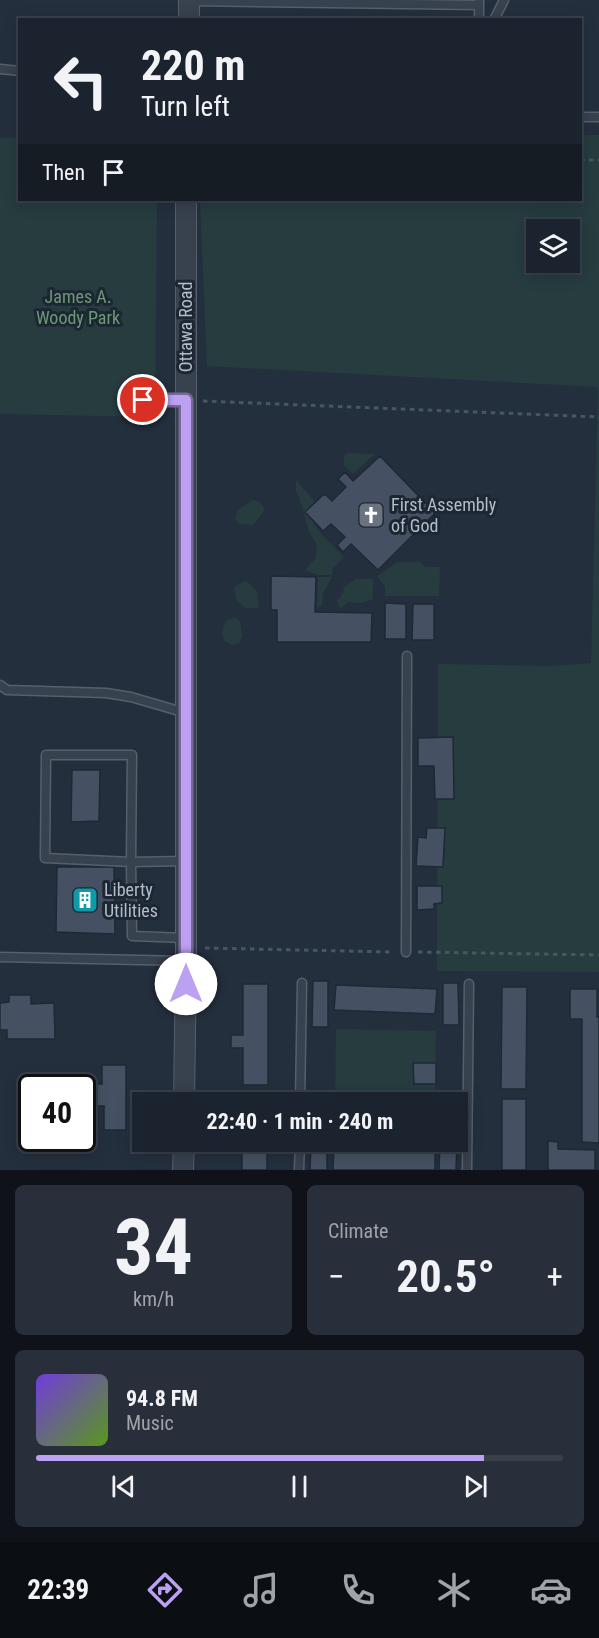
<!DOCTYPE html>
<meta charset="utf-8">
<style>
body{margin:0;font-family:"Roboto Condensed",sans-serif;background:#282f3a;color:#f1f3f6;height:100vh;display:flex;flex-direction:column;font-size:22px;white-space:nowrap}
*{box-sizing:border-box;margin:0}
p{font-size:20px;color:#a0a4aa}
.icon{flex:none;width:33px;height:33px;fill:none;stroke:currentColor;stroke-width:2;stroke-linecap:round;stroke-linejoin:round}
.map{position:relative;height:1170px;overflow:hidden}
.drawer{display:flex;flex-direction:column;gap:15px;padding:15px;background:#0f1319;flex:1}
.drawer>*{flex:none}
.hud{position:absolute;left:18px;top:18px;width:564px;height:183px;border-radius:0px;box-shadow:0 3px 15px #0003,0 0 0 2px #39404a;background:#1b232e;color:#f1f3f6;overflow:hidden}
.fabs{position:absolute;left:526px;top:219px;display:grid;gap:12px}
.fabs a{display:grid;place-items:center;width:54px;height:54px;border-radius:0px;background:#1b232e;box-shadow:0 3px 15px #0003,0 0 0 2px #39404a;font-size:30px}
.speed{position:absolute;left:18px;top:1074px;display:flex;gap:12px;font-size:30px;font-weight:700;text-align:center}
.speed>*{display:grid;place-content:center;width:78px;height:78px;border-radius:50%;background:#1b232e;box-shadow:0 3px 15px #0003,0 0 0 2px #39404a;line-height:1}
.speed .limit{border:3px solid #111;border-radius:9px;background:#fff;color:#111}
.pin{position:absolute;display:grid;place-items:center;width:51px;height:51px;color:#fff;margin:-26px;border:3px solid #fff;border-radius:50%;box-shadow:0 2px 6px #0007}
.me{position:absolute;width:66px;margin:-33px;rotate:0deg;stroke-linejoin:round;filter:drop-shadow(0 0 4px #0008)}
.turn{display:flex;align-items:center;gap:21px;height:126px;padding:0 24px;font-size:27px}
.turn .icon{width:78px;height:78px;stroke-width:2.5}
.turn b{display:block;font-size:42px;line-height:51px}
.then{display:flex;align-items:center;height:57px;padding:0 24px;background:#0003;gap:12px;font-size:22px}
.big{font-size:45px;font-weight:700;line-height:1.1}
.drawer .widget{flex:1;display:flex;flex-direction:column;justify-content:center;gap:9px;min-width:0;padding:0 21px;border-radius:9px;background:#282f3a}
.drawer .dial{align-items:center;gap:0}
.dial b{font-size:78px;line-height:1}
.song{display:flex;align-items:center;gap:18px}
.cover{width:72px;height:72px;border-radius:9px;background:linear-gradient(135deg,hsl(260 70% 55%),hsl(90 70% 35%))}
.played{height:6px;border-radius:3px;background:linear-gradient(90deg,#bca0f2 85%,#39404a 85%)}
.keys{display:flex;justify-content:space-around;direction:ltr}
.heat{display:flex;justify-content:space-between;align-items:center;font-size:33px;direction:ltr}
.drawer .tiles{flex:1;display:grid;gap:15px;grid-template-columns:1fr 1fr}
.widget:last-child{grid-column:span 2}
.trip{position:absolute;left:132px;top:1092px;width:336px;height:60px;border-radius:0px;background:#1b232e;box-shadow:0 3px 15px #0003,0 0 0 2px #39404a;font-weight:700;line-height:60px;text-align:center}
.tabs{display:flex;height:96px;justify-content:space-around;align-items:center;background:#0b0e12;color:#a0a4aa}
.tabs .icon{width:42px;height:42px}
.tabs .selected{color:#bca0f2}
.tabs b{font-size:27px;color:#f1f3f6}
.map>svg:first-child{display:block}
.green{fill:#263c3f;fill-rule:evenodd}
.building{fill:#455162;stroke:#1f2835;stroke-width:1.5}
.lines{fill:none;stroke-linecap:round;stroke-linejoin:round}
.service-casing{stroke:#565f6c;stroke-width:11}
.tertiary-casing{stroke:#565f6c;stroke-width:22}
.path{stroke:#44595c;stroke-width:3;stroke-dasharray:4.5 4.5;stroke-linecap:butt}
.service{stroke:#38414e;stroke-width:8}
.tertiary{stroke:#38414e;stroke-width:20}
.route-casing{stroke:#7a689d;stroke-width:15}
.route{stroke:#bca0f2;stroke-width:10}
.labels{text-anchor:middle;stroke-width:6;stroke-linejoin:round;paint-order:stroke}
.park-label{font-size:18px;fill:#6b9a76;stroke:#1d2633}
.street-label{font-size:18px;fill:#b4bcc9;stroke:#1d2633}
.poi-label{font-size:18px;fill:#b4bcc9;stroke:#1d2633;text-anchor:start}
</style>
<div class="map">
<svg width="599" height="1170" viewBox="0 0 599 1170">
<rect width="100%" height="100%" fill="#242f3e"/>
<path class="green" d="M 581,135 L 599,135 L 599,972 L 437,971 L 438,664 L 552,666 L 591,663 L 598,387 L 207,366 L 200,200 L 580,200 ZM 537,230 L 570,230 L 570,262 L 537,262 Z
M 0,138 L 19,138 L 20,200 L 157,200 L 155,417 L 0,414 Z
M 347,453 L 375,454 L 353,474 L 344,465 L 344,455 Z
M 296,480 L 315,502 L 310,508 C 310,528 331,542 344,557 L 333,568 L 332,575 L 317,575 L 305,570 L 315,559 L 317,545 L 309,532 L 303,509 L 296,491 Z
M 252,500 C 259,500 267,506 263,513 L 253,525 L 239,524 L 235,518 L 238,510 Z
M 397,562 L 420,562 L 426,567 L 440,567 L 439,596 L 385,596 L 385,587 L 377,576 Z
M 318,577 L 332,577 L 323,594 L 322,605 L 317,608 Z
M 356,579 L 373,579 L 373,599 L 361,603 L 348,602 L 341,608 L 339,607 L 337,601 L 343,593 L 344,587 Z
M 245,581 L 248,582 L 257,592 L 259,608 L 245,608 L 236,600 L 234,589 L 236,586 Z
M 235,617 L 240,621 L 242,636 L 239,643 L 232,645 L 225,641 L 222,633 L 226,621 Z
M 336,1029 L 436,1031 L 435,1102 L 335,1102 Z"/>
<path class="building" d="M 380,456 L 435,513 L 378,570 L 351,544 L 343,552 L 337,545 L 345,537 L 331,524 L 323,531 L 305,512 L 323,495 L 326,495 L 332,501 L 346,487 L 338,479 L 345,472 L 353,481 Z
M 271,576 L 316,577 L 315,612 L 372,613 L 371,642 L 277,642 L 277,610 L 271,610 Z
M 385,603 L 406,604 L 406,639 L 385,639 Z
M 413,604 L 434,604 L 434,640 L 412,640 Z
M 453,737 L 454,799 L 435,799 L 434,766 L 418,766 L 418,738 Z
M 72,770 L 100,770 L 99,821 L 71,822 Z
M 427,828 L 445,828 L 443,867 L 416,866 L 418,837 L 426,838 Z
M 57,867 L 114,867 L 115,934 L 56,932 Z
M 417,886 L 442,886 L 442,903 L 434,904 L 434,909 L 417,910 Z
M 313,981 L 328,981 L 328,1027 L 312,1027 Z
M 443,983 L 458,983 L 459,1025 L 443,1025 Z
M 243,984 L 268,984 L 268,1085 L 243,1085 L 243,1048 L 231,1048 L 231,1035 L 243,1035 Z
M 336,985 L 437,989 L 435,1014 L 334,1010 Z
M 502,987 L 527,987 L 526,1089 L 501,1089 Z
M 570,989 L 597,989 L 597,1017 L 599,1017 L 599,1143 L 582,1142 L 582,1019 L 570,1019 Z
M 9,995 L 31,995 L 31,1004 L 54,1003 L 55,1039 L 7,1039 L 7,1030 L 0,1030 L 0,1003 L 9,1002 Z
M 413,1063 L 436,1063 L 436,1084 L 414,1084 Z
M 102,1065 L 126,1065 L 126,1130 L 104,1130 L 104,1106 L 92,1106 L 93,1084 L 102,1084 Z
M 242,1096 L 267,1096 L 267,1102 L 242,1102 Z
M 502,1099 L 526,1099 L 526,1170 L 502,1170 Z
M 548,1141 L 558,1142 L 558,1149 L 595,1150 L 595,1170 L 548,1170 Z
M 242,1142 L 267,1142 L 267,1170 L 242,1170 Z
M 311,1142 L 327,1142 L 327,1170 L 310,1170 Z
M 440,1142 L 457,1142 L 456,1170 L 439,1170 Z
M 334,1146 L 435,1151 L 435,1170 L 333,1170 Z"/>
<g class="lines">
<g class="service-casing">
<path id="service" d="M 190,1 L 479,5
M 479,20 L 479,0
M 494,20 L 504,0
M 0,69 L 20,71
M 580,117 L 599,117
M 143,400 L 185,400
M 0,685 L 7,690 L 106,693 L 131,697 L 186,713
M 46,755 L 132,755 L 131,862 L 45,858 Z
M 185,938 L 132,936 L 131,862 L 186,861
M 406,952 L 407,656
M 0,957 L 186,961
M 300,1102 L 302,983
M 299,1170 L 300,1142
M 467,1170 L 469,984"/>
</g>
<g class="tertiary-casing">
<path id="tertiary" d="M 189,20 L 189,0
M 184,1102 L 186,961 L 186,200
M 183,1170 L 184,1142"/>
</g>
<path class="path" d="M 580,160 L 599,160
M 203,401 L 599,417
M 205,948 L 393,952
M 418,952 L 599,955"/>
<use href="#service" class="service"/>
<use href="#tertiary" class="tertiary"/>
</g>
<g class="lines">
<g class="route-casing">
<path id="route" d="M 143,400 L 186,400 L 186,984"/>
</g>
<use href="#route" class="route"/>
</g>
<defs>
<g id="church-square" transform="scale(1.35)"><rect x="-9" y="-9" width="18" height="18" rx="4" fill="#6b7280" stroke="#1d2633"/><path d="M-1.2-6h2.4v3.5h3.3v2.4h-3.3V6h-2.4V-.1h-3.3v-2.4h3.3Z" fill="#fff"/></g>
<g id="building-square" transform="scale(1.35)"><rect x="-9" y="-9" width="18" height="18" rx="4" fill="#0f9aa8" stroke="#1d2633"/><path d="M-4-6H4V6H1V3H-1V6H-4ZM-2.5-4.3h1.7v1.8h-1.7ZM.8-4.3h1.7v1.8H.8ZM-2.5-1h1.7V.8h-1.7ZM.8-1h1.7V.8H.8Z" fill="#fff"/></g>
</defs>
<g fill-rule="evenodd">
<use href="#church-square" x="371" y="515"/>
<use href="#building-square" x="85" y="900"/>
</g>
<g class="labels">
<g class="park-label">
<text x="78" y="303">James A.<tspan x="78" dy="21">Woody Park</tspan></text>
</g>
<g class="street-label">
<text transform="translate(186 327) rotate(-90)" y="6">Ottawa Road</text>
</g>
<g class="poi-label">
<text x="391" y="511">First Assembly<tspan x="391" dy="21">of God</tspan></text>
<text x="104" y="896">Liberty<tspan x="104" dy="21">Utilities</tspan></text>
</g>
</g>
</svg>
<div class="fabs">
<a><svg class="icon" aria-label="layers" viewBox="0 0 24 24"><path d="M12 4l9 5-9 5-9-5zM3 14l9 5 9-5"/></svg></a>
</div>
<div class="speed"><div class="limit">40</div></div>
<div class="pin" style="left:143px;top:400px;background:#d93025"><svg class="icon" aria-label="arrive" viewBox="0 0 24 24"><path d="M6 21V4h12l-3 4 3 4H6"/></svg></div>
<svg class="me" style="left:186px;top:984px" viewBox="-20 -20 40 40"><circle r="19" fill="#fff"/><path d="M0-13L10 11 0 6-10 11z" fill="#bca0f2"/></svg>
<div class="trip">22:40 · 1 min · 240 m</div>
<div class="hud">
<div class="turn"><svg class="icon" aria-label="left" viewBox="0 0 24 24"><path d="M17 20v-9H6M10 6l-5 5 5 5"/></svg><div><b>220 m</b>Turn left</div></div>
<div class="then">Then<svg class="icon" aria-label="arrive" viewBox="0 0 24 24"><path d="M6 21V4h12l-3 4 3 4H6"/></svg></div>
</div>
</div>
<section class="drawer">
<div class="tiles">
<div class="widget dial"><b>34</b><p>km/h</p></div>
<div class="widget"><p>Climate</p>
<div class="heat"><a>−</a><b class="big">20.5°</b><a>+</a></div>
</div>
<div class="widget">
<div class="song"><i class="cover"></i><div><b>94.8 FM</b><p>Music</p></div></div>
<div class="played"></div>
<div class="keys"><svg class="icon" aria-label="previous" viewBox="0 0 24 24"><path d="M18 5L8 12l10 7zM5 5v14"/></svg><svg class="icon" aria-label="pause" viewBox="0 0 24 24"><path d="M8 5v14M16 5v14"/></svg><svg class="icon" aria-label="next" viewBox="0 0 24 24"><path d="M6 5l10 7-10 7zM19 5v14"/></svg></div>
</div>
</div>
</section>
<nav class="tabs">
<b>22:39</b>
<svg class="icon selected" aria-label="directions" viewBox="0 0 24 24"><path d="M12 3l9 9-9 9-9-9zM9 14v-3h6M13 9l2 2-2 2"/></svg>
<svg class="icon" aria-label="music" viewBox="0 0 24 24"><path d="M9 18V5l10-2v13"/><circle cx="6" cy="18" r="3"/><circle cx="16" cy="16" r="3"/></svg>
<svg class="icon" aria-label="phone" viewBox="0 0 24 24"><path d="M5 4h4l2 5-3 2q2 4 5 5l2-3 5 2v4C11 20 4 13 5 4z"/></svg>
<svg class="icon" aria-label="climate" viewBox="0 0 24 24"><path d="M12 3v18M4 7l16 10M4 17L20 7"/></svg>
<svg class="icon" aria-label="car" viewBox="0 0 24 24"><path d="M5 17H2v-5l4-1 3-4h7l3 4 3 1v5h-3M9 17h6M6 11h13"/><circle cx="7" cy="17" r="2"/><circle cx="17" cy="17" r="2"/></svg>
</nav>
